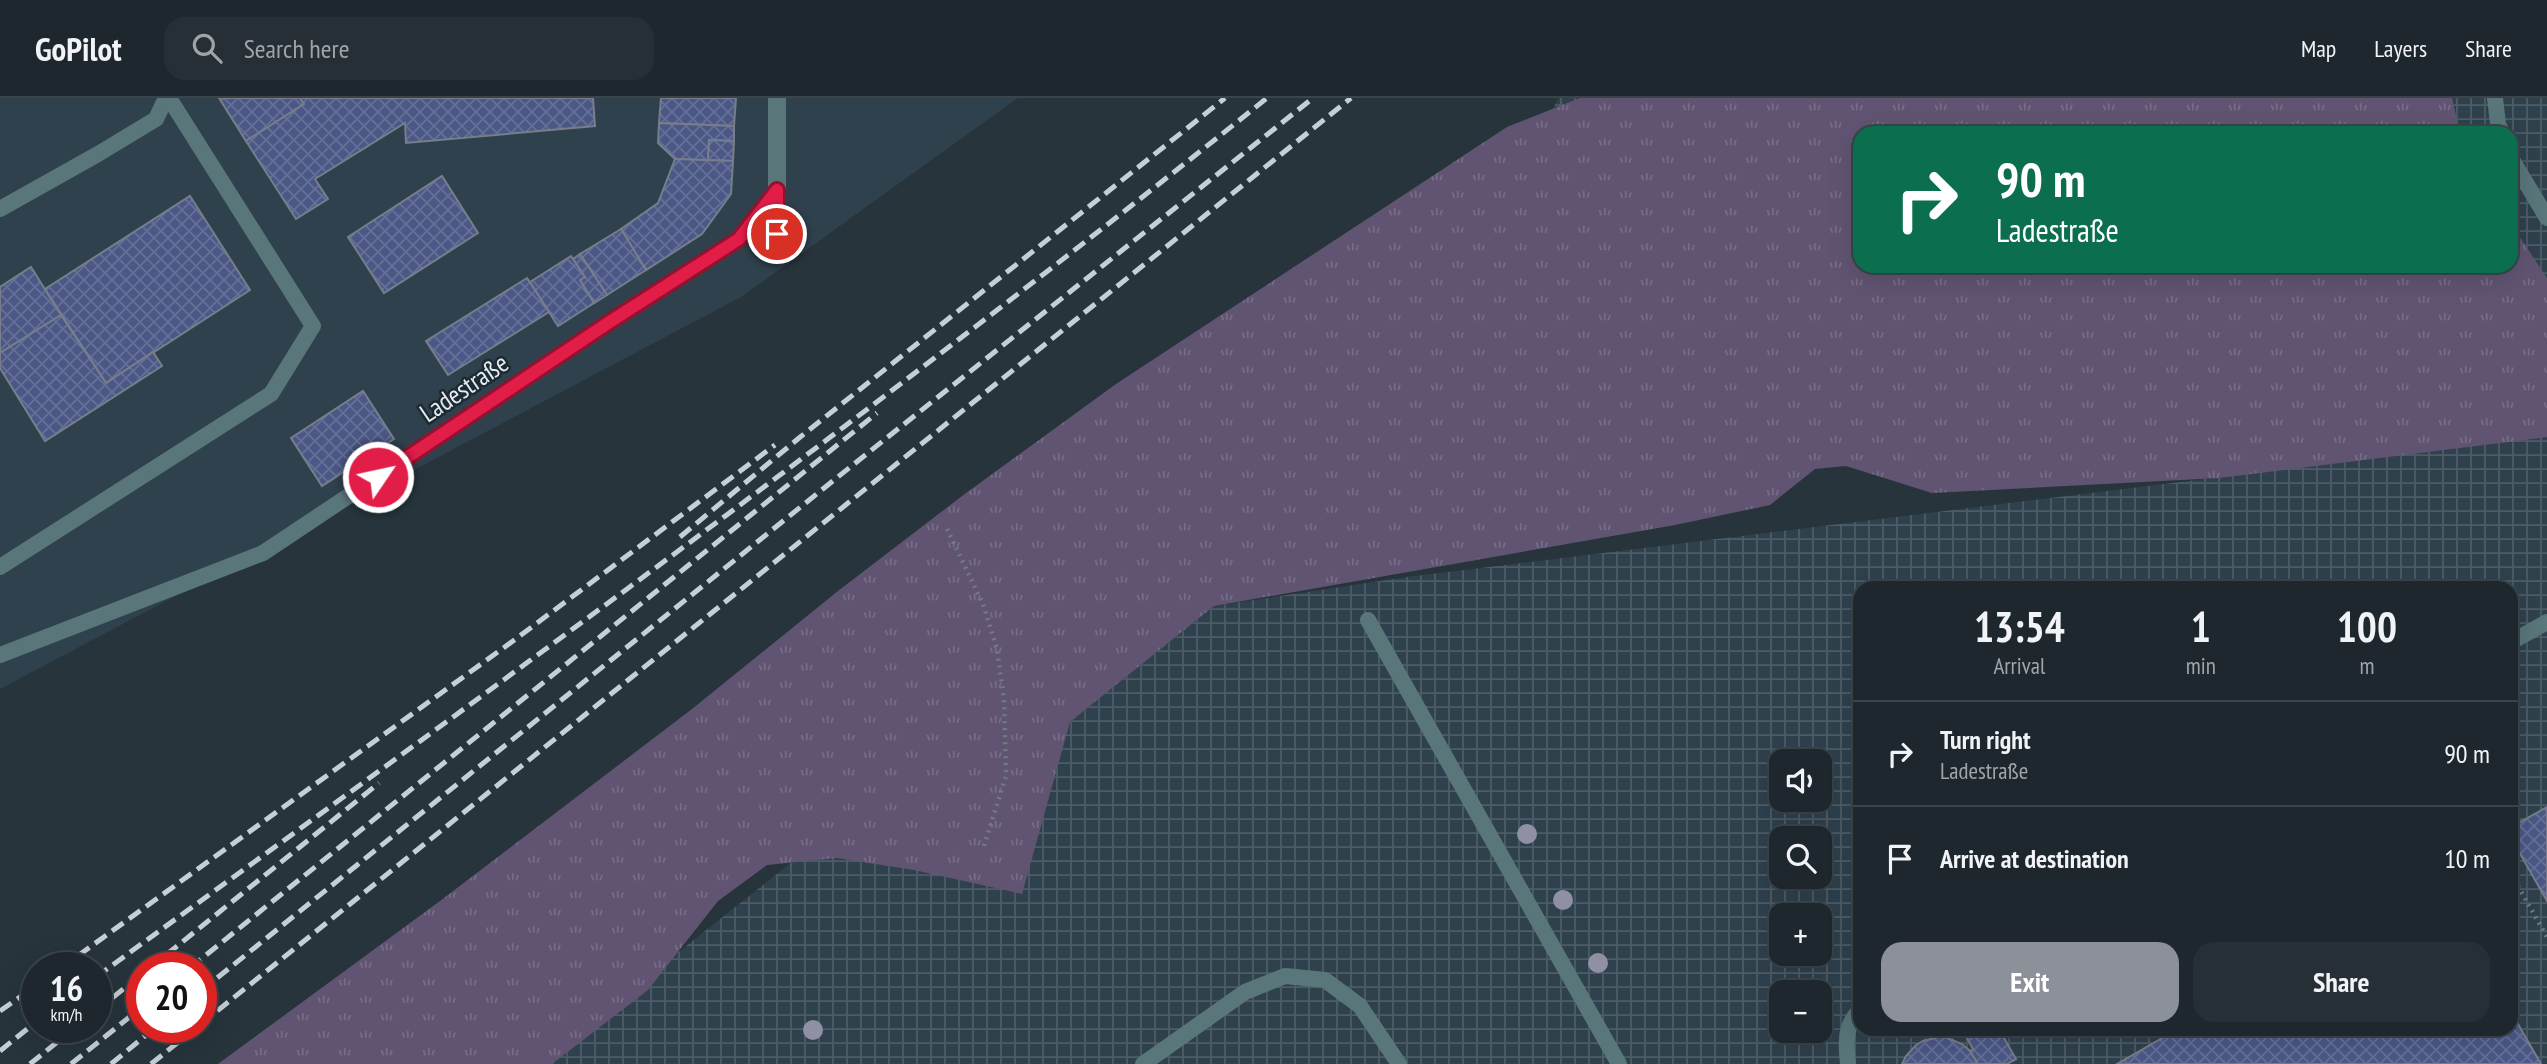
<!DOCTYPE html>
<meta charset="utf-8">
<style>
:root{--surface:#1d272d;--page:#252f35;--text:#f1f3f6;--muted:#a0a5aa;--line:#3b4449;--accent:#8c9099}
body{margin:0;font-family:"PT Sans Narrow",sans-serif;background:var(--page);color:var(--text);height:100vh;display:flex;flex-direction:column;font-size:26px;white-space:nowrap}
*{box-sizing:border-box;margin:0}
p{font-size:23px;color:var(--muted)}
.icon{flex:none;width:38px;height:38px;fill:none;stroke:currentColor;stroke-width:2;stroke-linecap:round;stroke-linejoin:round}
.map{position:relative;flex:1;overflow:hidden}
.sheet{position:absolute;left:1853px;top:483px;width:665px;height:455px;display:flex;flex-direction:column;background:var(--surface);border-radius:21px;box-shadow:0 7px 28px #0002,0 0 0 2px var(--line)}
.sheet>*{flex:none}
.banner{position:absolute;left:1853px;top:28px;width:665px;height:147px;border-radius:21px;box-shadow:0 7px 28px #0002,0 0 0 2px var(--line);background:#0b6e4f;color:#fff;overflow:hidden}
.tools{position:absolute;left:1769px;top:651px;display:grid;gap:14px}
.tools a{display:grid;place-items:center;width:63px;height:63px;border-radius:14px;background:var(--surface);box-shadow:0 7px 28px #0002,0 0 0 2px var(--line);font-size:35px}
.speed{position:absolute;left:21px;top:854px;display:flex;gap:14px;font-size:35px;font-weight:700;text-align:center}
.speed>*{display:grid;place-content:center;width:91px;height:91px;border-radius:50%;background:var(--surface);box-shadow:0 7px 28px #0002,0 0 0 2px var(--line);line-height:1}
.speed small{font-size:18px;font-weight:400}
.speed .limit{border:10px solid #d22;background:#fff;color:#111}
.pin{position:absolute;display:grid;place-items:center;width:60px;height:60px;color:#fff;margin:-30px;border:4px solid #fff;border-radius:50%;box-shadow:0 2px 7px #0007}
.me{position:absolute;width:77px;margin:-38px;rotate:56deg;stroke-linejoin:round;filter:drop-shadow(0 0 5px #0008)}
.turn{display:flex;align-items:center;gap:24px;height:147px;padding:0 28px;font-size:32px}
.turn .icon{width:91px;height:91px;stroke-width:2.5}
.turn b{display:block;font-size:49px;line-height:60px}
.eta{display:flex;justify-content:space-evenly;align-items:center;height:119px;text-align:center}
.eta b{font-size:42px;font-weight:700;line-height:49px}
.primary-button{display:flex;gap:14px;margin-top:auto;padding:14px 28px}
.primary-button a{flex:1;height:80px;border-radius:21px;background:var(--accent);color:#fff;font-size:28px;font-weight:700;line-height:80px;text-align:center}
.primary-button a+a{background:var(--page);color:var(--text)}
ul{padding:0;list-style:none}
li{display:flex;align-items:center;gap:21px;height:105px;padding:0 28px;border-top:2px solid var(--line)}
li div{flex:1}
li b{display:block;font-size:26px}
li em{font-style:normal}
header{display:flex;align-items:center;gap:42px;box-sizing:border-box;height:98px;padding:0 35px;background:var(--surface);border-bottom:2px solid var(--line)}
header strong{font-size:33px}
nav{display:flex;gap:38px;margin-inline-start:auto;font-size:24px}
.search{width:490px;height:63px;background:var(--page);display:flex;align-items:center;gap:18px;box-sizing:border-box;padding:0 24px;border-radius:21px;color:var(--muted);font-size:26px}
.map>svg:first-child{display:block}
</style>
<header>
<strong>GoPilot</strong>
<div class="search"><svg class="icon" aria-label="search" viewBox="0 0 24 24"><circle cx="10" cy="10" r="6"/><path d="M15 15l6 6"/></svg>Search here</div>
<nav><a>Map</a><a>Layers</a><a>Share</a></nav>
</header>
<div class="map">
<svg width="2547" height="966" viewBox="0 0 2547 966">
<defs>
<pattern id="industrial-grid" width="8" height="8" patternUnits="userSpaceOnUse" patternTransform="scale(1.75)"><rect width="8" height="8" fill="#2f414d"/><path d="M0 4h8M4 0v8" fill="none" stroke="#4d5d67"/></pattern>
<pattern id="grass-tufts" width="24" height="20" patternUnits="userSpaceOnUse" patternTransform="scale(1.75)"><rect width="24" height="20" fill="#605472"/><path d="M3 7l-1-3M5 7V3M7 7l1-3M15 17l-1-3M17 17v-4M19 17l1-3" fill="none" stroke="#776d87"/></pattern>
<pattern id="building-cross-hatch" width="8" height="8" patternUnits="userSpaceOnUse" patternTransform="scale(1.75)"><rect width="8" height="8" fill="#4b5886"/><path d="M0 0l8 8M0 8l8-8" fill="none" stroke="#657098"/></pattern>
</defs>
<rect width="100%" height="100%" fill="#27343c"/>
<path fill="#2f414d" d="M 0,0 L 1018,0 L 741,199 L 0,591 Z"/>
<path fill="url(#industrial-grid)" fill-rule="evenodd" d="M 1558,0 L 2547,0 L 2547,966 L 537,966 L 946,642 L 1070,624 L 1214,508 L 1407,479 L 2401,357 L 2511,168 L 2511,35 L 1860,35 L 1518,88 ZM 1860,490 L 2511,490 L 2511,931 L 1860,931 ZM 1782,663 L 1820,663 L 1820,702 L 1782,702 ZM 1782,740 L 1820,740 L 1820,779 L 1782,779 ZM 1782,817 L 1820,817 L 1820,856 L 1782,856 ZM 1782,894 L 1820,894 L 1820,933 L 1782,933 Z"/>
<path fill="url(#grass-tufts)" d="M 1580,0 L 2452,0 L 2460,35 L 1860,35 L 1860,168 L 2511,168 L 2511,126 L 2547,180 L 2547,339 L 2219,380 L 1932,395 L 1846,368 L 1815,371 L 1770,407 L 1675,427 L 1214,508 L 1070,624 L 1022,796 L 914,772 L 837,760 L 767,767 L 718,803 L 648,892 L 552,966 L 218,966 L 440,803 L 692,611 L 838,493 L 962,398 L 1116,286 L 1507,29 Z"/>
<g fill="url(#building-cross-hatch)" stroke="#787d8b" stroke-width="2">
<path d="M 219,0 L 300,0 L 304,6 L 246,43 Z"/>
<path d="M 300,0 L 593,0 L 595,28 L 406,45 L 405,25 L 315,81 L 328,101 L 296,121 L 246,43 L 304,6 Z"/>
<path d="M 661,0 L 736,0 L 734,28 L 659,25 Z"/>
<path d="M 659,25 L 734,28 L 734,43 L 709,42 L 708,62 L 675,61 L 658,45 Z"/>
<path d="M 709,42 L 734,43 L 733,63 L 708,62 Z"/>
<path d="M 675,61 L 733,63 L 731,96 L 702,136 L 646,172 L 621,131 L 658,105 Z"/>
<path d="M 442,78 L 478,135 L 384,195 L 348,139 Z"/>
<path d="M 190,98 L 250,192 L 106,285 L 45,191 Z"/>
<path d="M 621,131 L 646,172 L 607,197 L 580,156 Z"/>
<path d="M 580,156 L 607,197 L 594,205 L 580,182 L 585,179 L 573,161 Z"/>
<path d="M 571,158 L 585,179 L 580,182 L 594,205 L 558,228 L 530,184 Z"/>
<path d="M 31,169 L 61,217 L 0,255 L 0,189 Z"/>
<path d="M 527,180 L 549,214 L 448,277 L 426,243 Z"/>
<path d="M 61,217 L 106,285 L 153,254 L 162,268 L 45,343 L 0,270 L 0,255 Z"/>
<path d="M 363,293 L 394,341 L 322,388 L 291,340 Z"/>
<path d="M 2547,709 L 2547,803 L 2511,740 L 2511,729 Z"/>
<path d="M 2511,914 L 2541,966 L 2117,966 L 2178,931 L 2511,931 Z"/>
<path d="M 1962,931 L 1999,931 L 2016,961 L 2007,966 L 1978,966 L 1970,953 L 1973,951 Z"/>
<path d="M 1939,939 L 1945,939 L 1962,946 L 1969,952 L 1978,966 L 1902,966 L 1906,958 L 1916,947 L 1923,943 Z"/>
</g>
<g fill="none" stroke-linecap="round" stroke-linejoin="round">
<g stroke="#707b83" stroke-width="4.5" stroke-dasharray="2 5" stroke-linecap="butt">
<path d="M 947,431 L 983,506 L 997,551 L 1004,601 L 1006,678 L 984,748"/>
<path d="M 2511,776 L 2547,839"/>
</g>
<g stroke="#59767a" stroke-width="16">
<path d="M 2495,0 L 2498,26 L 2502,35"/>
<path d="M 2511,60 L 2547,120"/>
<path d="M 0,111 L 98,56 L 156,21 L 166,0"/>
<path d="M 0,469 L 271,296 L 313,228 L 169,0"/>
<path d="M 1368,522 L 1619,966"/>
<path d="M 2511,544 L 2547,524"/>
<path d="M 0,557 L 263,455 L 608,225 L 739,141 L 777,92"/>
<path d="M 1143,966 L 1245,894 L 1285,878 L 1325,882 L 1360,908 L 1399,966"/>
<path d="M 1848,966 C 1846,948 1844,926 1860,913"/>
</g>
<path stroke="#59767a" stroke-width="18" d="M 777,0 L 777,136"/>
<g stroke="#c6cfd5" stroke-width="5" stroke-dasharray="14 7" stroke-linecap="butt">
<path d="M 680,439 L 799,340 L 1225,0"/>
<path d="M 61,870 L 513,543 L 775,347"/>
<path d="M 150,870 L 379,685"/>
<path d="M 190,870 L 877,315"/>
<path d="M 96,879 C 491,592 886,306 1267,0"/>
<path d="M 201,893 L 834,382 L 1313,0"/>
<path d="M 0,913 L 37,887"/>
<path d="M 96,913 L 142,876"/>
<path d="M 201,926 L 1351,0"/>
<path d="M 0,953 L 37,923"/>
<path d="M 30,966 L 76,929"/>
<path d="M 71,966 L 142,909"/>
<path d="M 111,966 L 156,929"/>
<path d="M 151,966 L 197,929"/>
</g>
</g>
<g fill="#9090a4">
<circle cx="1527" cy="736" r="10"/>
<circle cx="1563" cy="802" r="10"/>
<circle cx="1598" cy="865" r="10"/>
<circle cx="813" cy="932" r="10"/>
</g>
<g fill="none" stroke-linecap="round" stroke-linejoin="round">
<g stroke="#92132f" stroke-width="18">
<path id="route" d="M 378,379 L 608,225 L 739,141 L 777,92 L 777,136"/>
</g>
<use href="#route" stroke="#e11d48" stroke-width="12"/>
</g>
<g text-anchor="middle" stroke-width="5" stroke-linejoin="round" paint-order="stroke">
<g font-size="26" fill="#e4ecf2" stroke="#1d2a32">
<text transform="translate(464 290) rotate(-34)" y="9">Ladestraße</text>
</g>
</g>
</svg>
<div class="tools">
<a><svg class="icon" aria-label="sound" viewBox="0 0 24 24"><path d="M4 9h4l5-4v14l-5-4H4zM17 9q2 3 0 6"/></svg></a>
<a><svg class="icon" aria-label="search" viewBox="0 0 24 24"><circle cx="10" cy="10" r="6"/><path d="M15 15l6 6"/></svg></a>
<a>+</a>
<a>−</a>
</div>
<div class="speed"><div>16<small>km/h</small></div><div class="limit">20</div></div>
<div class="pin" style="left:777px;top:136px;background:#d93025"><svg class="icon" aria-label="arrive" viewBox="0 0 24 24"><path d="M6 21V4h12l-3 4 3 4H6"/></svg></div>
<svg class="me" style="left:378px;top:379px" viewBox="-20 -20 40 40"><circle r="17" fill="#e11d48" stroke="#fff" stroke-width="3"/><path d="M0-11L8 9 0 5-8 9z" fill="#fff"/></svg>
<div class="banner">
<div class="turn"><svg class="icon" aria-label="right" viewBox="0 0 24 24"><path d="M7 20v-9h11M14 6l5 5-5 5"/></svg><div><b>90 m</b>Ladestraße</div></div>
</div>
<section class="sheet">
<div class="eta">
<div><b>13:54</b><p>Arrival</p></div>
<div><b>1</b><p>min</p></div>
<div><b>100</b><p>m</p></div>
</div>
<ul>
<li><svg class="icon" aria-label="right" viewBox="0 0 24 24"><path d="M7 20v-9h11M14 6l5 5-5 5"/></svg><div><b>Turn right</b><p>Ladestraße</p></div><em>90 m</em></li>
<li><svg class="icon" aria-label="arrive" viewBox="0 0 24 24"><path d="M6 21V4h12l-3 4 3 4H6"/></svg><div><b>Arrive at destination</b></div><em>10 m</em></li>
</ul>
<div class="primary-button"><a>Exit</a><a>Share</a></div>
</section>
</div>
